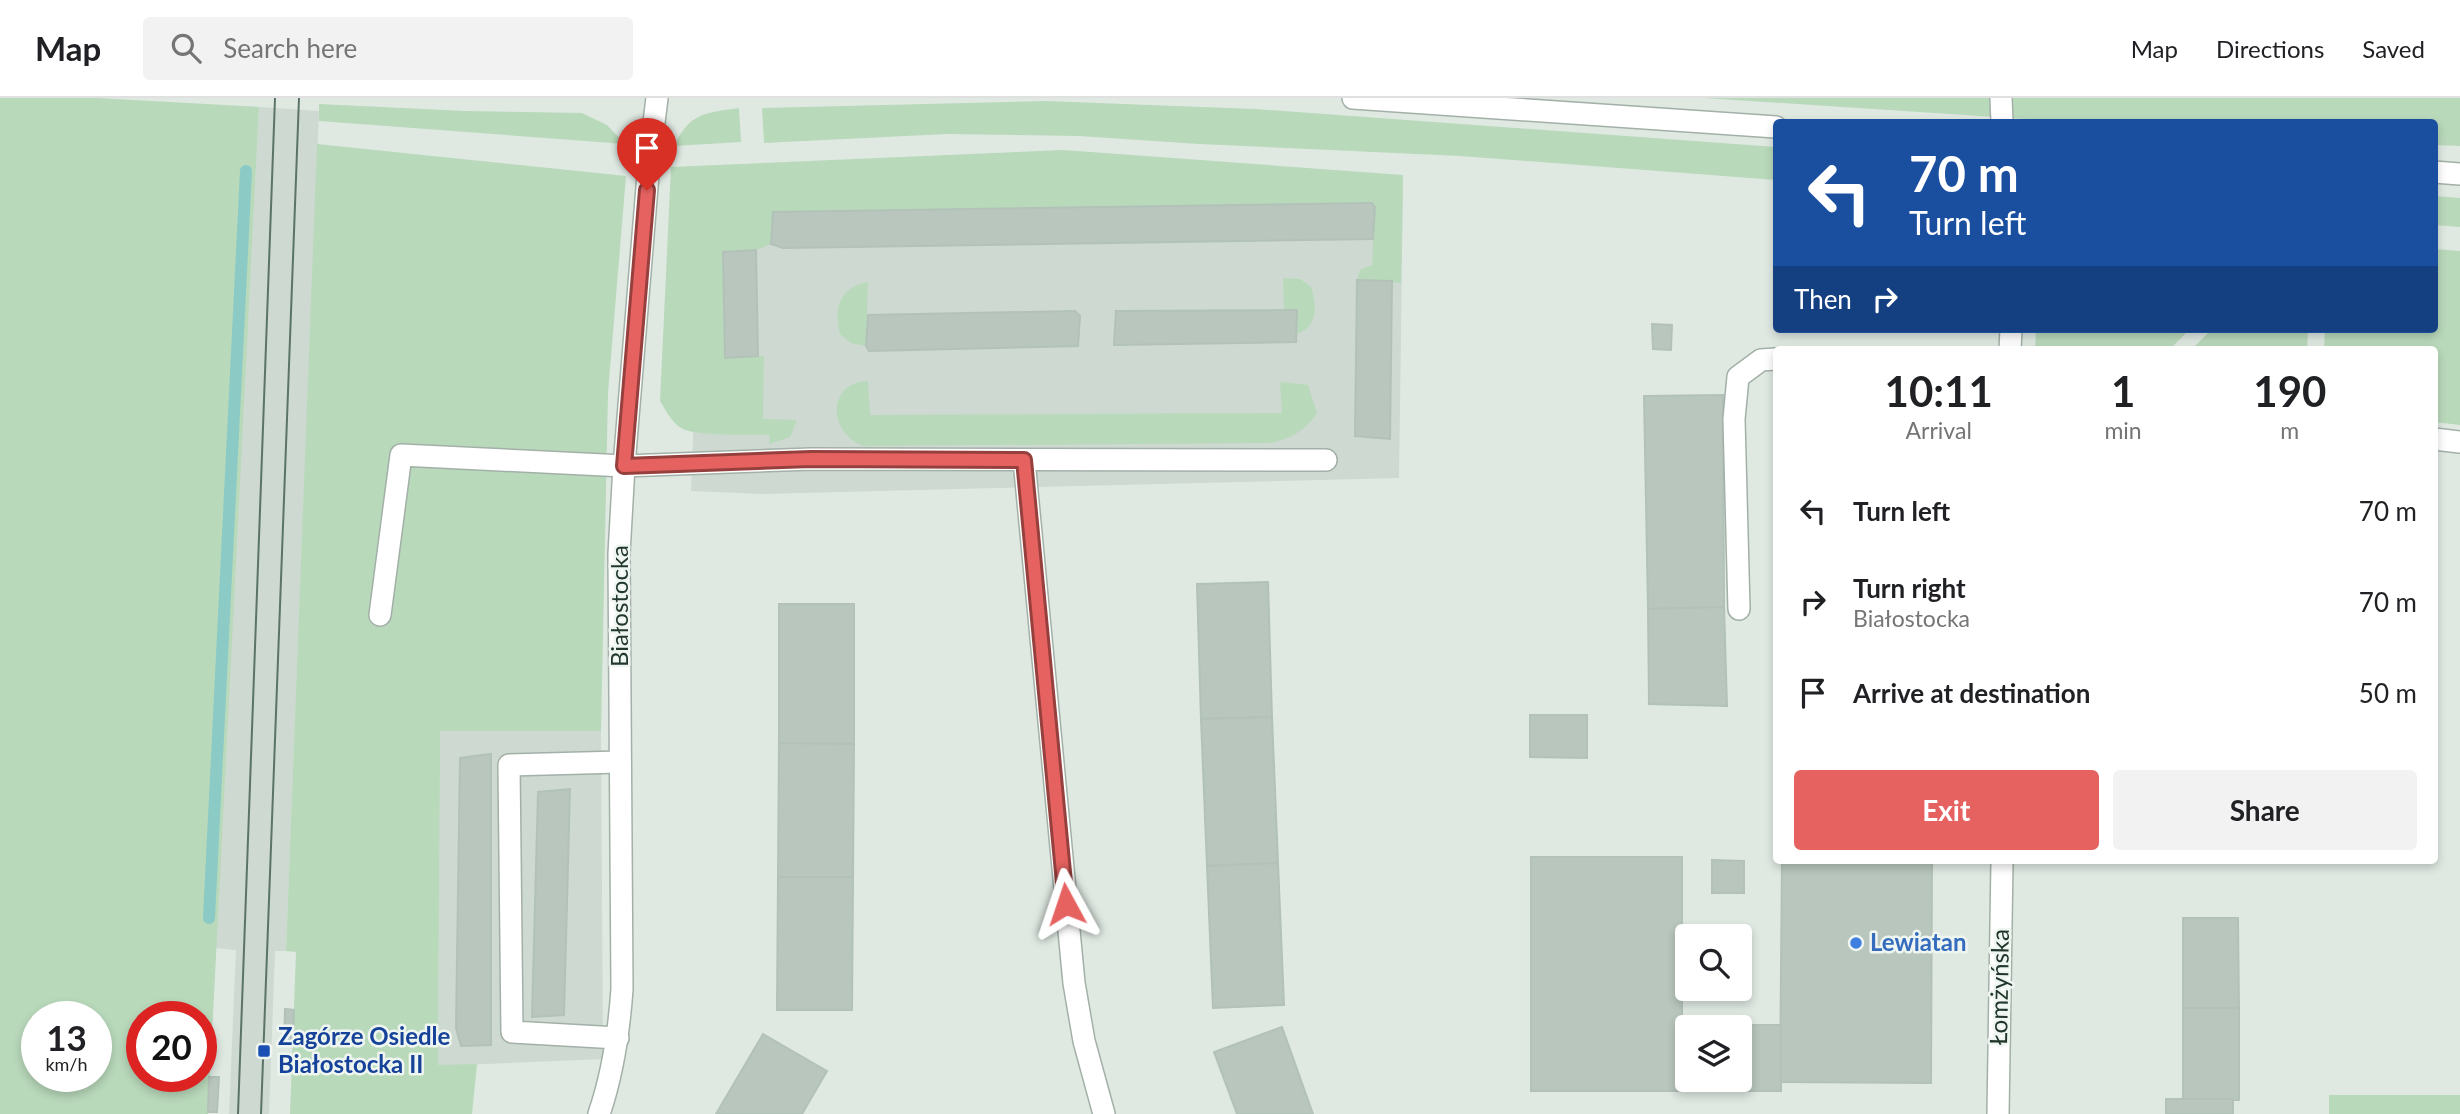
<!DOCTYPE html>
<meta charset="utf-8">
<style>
:root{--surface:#fff;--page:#f2f2f2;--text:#202124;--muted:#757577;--line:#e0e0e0;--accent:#e66260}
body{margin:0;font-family:Lato,sans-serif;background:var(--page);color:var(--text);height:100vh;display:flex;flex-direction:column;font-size:26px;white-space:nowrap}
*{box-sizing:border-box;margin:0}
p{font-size:23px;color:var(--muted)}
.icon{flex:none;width:38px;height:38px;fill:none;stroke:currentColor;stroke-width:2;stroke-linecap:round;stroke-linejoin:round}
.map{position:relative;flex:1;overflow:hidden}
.side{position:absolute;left:1773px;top:248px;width:665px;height:518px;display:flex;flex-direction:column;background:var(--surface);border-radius:7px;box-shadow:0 4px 10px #0003}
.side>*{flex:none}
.guide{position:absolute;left:1773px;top:21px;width:665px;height:214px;border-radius:7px;box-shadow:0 4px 10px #0003;background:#1a4fa0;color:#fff;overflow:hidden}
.buttons{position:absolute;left:1675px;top:826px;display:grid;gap:14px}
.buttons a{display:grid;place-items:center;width:77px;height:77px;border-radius:7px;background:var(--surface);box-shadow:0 4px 10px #0003;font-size:35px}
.speed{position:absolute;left:21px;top:903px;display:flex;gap:14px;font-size:35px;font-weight:700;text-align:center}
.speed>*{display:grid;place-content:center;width:91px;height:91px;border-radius:50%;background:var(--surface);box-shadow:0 4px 10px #0003;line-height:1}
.speed small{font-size:18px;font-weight:400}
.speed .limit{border:10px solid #d22;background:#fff;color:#111}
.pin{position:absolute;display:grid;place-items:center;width:60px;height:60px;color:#fff;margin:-72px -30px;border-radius:50% 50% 50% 0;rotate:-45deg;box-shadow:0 0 7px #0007}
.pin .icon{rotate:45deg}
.me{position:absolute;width:77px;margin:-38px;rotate:355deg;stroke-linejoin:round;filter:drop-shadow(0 0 5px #0008)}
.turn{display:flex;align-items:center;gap:24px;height:147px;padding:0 21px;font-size:32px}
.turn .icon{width:91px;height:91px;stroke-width:2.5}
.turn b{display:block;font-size:49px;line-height:60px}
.then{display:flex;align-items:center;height:66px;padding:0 21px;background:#0003;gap:14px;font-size:26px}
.eta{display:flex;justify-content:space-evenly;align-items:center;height:119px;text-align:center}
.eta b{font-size:42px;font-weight:700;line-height:49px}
.cta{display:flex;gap:14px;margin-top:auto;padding:14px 21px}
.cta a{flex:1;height:80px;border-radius:7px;background:var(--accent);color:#fff;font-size:28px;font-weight:700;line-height:80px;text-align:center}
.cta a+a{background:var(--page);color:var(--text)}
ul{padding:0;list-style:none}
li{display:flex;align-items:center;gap:21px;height:91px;padding:0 21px}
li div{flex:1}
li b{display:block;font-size:26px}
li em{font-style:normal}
header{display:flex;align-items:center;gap:42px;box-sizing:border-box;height:98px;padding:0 35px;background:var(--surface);border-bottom:2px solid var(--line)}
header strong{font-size:33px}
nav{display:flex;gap:38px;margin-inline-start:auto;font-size:24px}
.search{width:490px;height:63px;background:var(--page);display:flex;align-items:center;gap:18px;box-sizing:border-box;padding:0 24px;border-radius:7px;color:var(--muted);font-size:26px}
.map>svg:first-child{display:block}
</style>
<header>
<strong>Map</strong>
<div class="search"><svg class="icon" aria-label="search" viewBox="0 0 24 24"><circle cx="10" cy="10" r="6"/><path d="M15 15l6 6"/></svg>Search here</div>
<nav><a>Map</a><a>Directions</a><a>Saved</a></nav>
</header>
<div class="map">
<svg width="2460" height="1016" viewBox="0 0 2460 1016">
<rect width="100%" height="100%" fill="#dfe9e2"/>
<g fill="#cdd9d1">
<path d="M 259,9 L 319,13 L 286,853 L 275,853 L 269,1016 L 229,1016 L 236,852 L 215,850 Z"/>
<path d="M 703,85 L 1403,91 L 1399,380 L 762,396 L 691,393 Z"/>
<path d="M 439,632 L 601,633 L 603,961 L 438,968 Z"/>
</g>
<g fill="#b9d9bb" fill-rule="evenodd">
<path d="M 0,0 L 98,0 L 259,9 L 208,1016 L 0,1016 ZM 37,919 L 96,919 L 96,978 L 37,978 ZM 142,919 L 201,919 L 201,978 L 142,978 Z"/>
<path d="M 1704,0 L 2460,0 L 2460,48 L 2434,47 L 2434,24 L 2071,24 Z"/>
<path d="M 1045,3 L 1255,11 L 1776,49 L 1776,82 L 1460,58 L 1199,46 L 1079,38 L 946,36 L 764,45 L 762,10 Z"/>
<path d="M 319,6 L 465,13 L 582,15 L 607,27 L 625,46 L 319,23 Z"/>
<path d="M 739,10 L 741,44 L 674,48 C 690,15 704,15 739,10 Z"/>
<path d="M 317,46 L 626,78 L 608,295 L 601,633 L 440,633 L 438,967 L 477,966 L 472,1016 L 290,1016 L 296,854 L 286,853 Z"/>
<path d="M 1064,52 L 1403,77 L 1401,185 L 1357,182 L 1360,172 L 1372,167 L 1375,109 L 1371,105 L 773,114 L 771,146 L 756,152 L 723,155 L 725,260 L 764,258 L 763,321 L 797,322 L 790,339 L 769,346 L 770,337 C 749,336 697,339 681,330 C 671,324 666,312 660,303 L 671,69 Z"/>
<path d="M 2434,98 L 2460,100 L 2460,129 L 2434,127 Z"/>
<path d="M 2434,151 L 2460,153 L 2460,327 L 2434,324 L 2434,252 L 2324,252 L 2325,231 L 2434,231 Z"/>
<path d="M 1283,180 L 1300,181 L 1311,189 C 1317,208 1319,229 1296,236 L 1297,213 L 1284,212 Z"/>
<path d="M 868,184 L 866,248 L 851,245 L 840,236 C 833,209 840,190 868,184 Z"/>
<path d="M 2036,231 L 2190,231 L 2169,252 L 2035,252 Z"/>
<path d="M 2212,231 L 2308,231 L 2307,252 L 2191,252 Z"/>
<path d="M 868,283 L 870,317 L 1282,315 L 1280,284 L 1308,287 L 1317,315 C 1306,332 1290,341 1270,345 L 864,348 C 828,337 826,284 868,283 Z"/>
<rect x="2329" y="997" width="131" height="19"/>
</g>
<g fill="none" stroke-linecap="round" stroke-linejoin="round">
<path stroke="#8bcac5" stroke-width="12" d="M 209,820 L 246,73"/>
</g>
<g fill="#b8c6be" stroke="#b2c2b8" stroke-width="2">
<path d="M 1372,105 L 1375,109 L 1373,141 L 783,150 L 771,146 L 773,114 Z"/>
<path d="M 756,152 L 758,258 L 725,260 L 723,154 Z"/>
<path d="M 1357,182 L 1392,183 L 1390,341 L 1355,338 Z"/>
<path d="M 1297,212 L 1296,244 L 1114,247 L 1116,213 Z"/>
<path d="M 1075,213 L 1080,218 L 1078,248 L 869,253 L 866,248 L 868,217 Z"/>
<path d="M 1652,226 L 1672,227 L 1671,252 L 1653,251 Z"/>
<path d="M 1723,297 L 1724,509 L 1648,511 L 1644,298 Z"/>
<path d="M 1268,484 L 1272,619 L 1201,621 L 1197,486 Z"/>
<path d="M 779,506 L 854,506 L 854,646 L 779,645 Z"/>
<path d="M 1724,509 L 1727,608 L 1649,606 L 1648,511 Z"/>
<path d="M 1530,617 L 1587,617 L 1587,660 L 1530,659 Z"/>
<path d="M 1272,619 L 1278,765 L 1207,768 L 1201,621 Z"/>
<path d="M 779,645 L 854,646 L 853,779 L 778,779 Z"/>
<path d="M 491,656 L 491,947 L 461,948 L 456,930 L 460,660 Z"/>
<path d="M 570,691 L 564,917 L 532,919 L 538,694 Z"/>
<rect x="1531" y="759" width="151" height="234"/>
<path d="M 1712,762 L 1744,763 L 1744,795 L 1712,795 Z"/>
<path d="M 1782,763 L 1932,763 L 1931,985 L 1780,984 Z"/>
<path d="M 1278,765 L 1284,907 L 1213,910 L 1207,768 Z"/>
<path d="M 778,779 L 853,779 L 852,912 L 777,912 Z"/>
<path d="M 2183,820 L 2238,820 L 2239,910 L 2183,910 Z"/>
<path d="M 2183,910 L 2239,910 L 2239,1002 L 2183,1001 Z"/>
<path d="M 285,911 L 294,912 L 293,944 L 284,944 Z"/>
<path d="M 1713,927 L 1781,927 L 1781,993 L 1713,993 L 1713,982 L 1740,982 L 1740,929 L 1713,929 Z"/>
<path d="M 1282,929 L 1313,1016 L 1237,1016 L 1214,954 Z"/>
<path d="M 763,936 L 827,973 L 802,1016 L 716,1016 Z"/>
<path d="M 209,979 L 219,979 L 217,1014 L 208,1014 Z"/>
<rect x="2166" y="1001" width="67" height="15"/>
</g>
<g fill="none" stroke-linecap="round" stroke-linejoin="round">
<g stroke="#a3b0a8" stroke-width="24">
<g id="minor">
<path d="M 1353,0 L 1776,29"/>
<path d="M 2001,0 L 2002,24"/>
<path d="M 2434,74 L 2460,76"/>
<path d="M 2010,252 L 2011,231"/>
<path d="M 2434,341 L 2460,344"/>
<path d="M 1024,362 L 1074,885 L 1084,943 L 1104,1016"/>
<path d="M 1739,511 L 1734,321 L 1738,279 L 1761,262 L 1776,261"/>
<path d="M 380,517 L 401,357 L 624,368 L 811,361 L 1326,362"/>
<path d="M 618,940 L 512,934 L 509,667 L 620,664"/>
<path d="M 599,1016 C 613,975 619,934 622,891 L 619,456 L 624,368 L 649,65 L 657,0"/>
<path d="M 1998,1016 L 2002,763"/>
</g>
</g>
<use href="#minor" stroke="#fff" stroke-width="21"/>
<g stroke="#5c7368" stroke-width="2">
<path d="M 238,1016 L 275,0"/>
<path d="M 261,1016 L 299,0"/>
</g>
</g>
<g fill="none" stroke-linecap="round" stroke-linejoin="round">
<g stroke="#96403e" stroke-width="18">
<path id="route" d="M 647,92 L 624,368 L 811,361 L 1024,362 L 1066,806"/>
</g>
<use href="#route" stroke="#e66260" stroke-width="12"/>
</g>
<circle fill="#3f7fe0" stroke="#eff6f1" stroke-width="2.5" cx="1856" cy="845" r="7"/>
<rect fill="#1a4fb4" stroke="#eff6f1" stroke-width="2.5" x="257" y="946" width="14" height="14" rx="3.5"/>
<g text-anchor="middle" stroke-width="5" stroke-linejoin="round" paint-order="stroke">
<g font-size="24" fill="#22372c" stroke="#eff6f1">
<text transform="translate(620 508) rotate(-90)" y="8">Białostocka</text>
<text transform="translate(2000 889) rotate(-89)" y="8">Łomżyńska</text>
</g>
<g font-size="24" font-weight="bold" fill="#366cbe" stroke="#eff6f1" text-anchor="start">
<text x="1870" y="853">Lewiatan</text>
</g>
<g font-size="24" font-weight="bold" fill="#164399" stroke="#eff6f1" text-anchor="start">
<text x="278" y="947">Zagórze Osiedle<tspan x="278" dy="28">Białostocka II</tspan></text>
</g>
</g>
</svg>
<div class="buttons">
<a><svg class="icon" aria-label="search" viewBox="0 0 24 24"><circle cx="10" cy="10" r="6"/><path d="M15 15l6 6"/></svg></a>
<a><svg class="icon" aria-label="layers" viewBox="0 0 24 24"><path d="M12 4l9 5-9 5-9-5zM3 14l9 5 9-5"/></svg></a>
</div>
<div class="speed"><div>13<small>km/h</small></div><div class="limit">20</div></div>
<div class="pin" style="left:647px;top:92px;background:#d93025"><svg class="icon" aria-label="arrive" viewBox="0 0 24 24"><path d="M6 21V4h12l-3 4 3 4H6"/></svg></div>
<svg class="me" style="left:1066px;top:806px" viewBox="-20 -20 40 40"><path d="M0-17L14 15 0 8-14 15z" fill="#e66260" stroke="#fff" stroke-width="4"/></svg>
<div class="guide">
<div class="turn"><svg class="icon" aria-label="left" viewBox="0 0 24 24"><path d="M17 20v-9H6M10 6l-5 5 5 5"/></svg><div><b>70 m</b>Turn left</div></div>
<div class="then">Then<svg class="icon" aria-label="right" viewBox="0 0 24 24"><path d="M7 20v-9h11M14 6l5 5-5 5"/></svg></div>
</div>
<section class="side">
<div class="eta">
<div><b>10:11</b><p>Arrival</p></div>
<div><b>1</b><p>min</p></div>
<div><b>190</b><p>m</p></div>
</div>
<ul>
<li><svg class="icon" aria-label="left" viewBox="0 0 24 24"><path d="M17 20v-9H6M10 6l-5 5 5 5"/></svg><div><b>Turn left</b></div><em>70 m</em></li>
<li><svg class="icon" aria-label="right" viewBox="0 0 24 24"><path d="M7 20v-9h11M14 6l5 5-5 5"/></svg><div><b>Turn right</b><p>Białostocka</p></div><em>70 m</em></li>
<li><svg class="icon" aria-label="arrive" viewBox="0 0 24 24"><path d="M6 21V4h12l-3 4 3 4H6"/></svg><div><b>Arrive at destination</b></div><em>50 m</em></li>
</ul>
<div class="cta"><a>Exit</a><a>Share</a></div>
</section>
</div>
